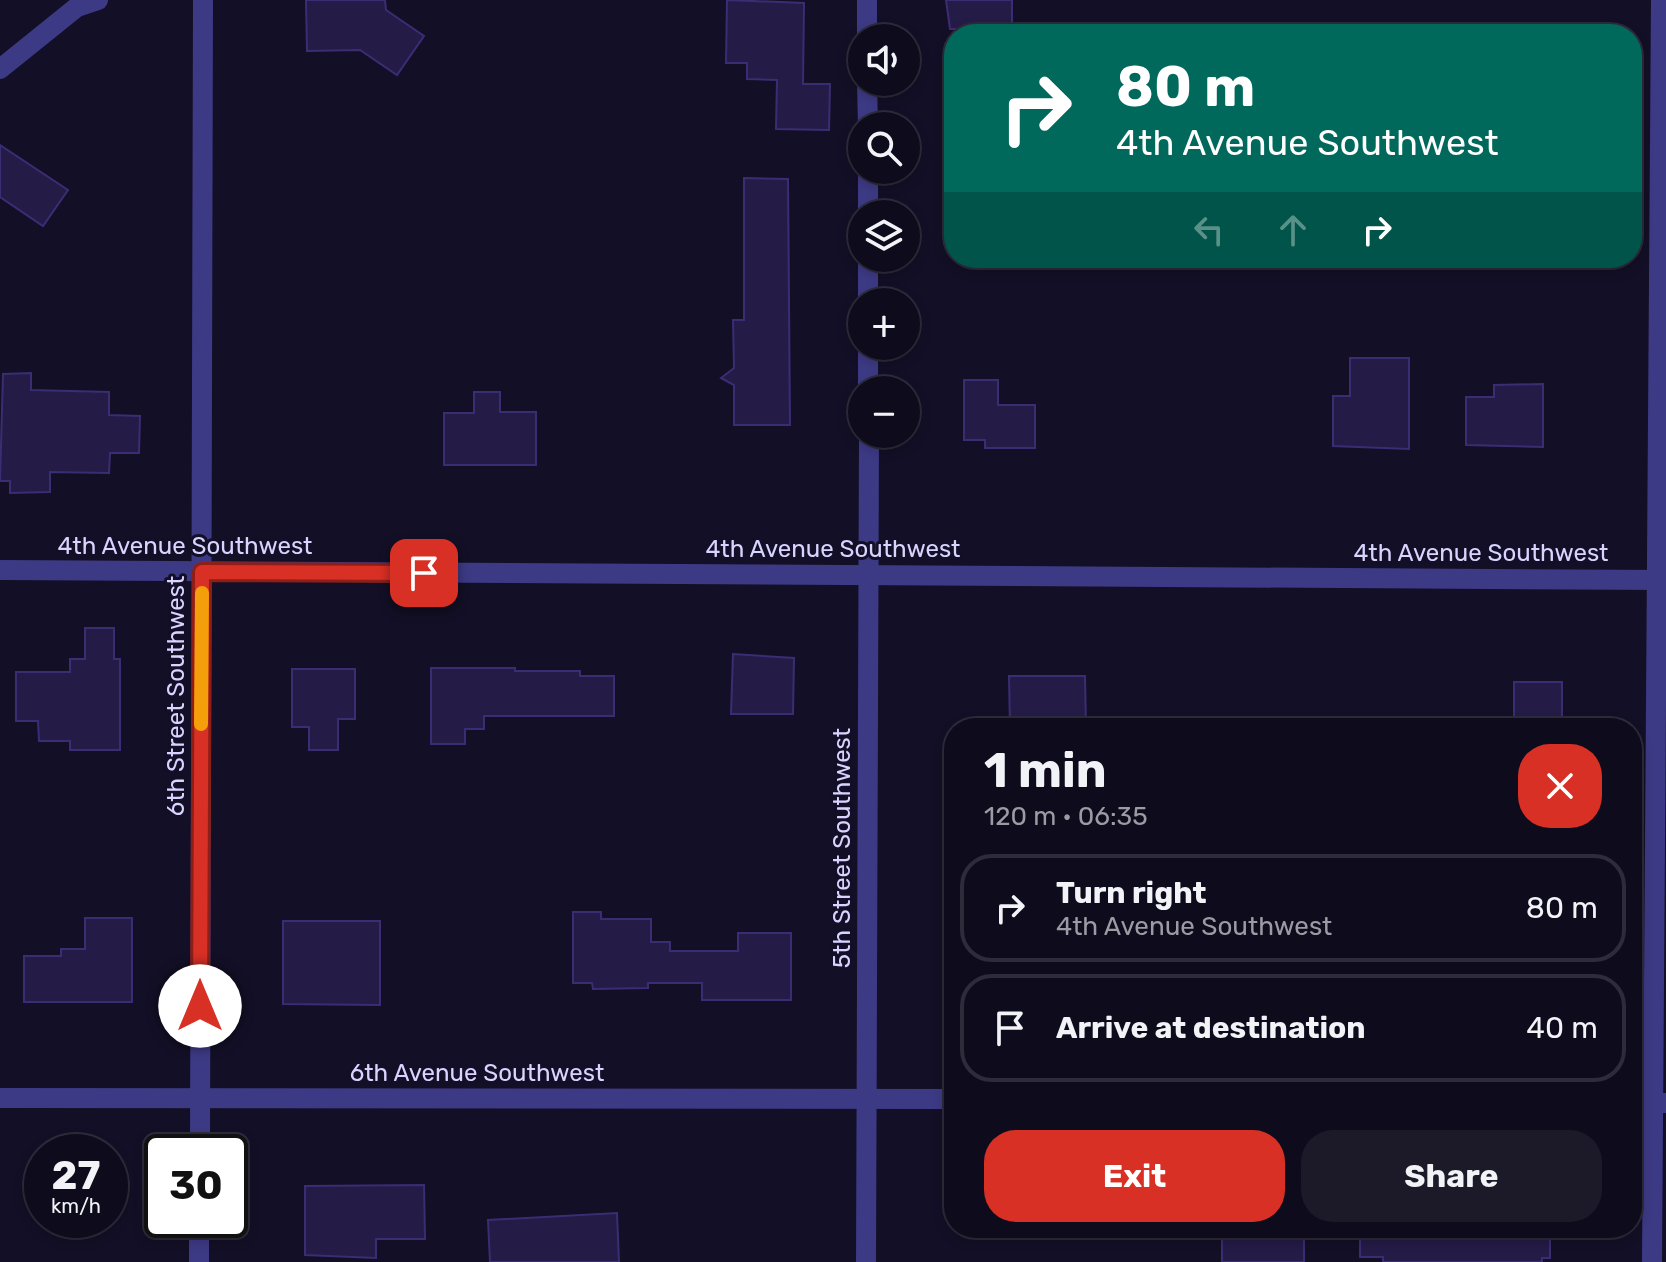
<!DOCTYPE html>
<meta charset="utf-8">
<style>
:root{--surface:#0e0b1c;--page:#1c1929;--text:#f1f3f6;--muted:#9b9ba3;--line:#2e2b3b;--accent:#d93025}
body{margin:0;font-family:Rubik,sans-serif;background:var(--page);color:var(--text);height:100vh;display:flex;flex-direction:column;font-size:30px;white-space:nowrap}
*{box-sizing:border-box;margin:0}
p{font-size:26px;color:var(--muted)}
.icon{flex:none;width:44px;height:44px;fill:none;stroke:currentColor;stroke-width:2;stroke-linecap:round;stroke-linejoin:round}
.map{position:relative;flex:1;overflow:hidden}
.drawer{position:absolute;left:944px;top:718px;width:698px;height:520px;display:flex;flex-direction:column;background:var(--surface);border-radius:32px;box-shadow:0 4px 12px #0003,0 0 0 2px var(--line)}
.drawer>*{flex:none}
.hud{position:absolute;left:944px;top:24px;width:698px;height:244px;border-radius:32px;box-shadow:0 4px 12px #0003,0 0 0 2px var(--line);background:#00695c;color:#fff;overflow:hidden}
.fabs{position:absolute;left:848px;top:24px;display:grid;gap:16px}
.fabs a{display:grid;place-items:center;width:72px;height:72px;border-radius:50%;background:var(--surface);box-shadow:0 4px 12px #0003,0 0 0 2px var(--line);font-size:40px}
.speed{position:absolute;left:24px;top:1134px;display:flex;gap:16px;font-size:40px;font-weight:700;text-align:center}
.speed>*{display:grid;place-content:center;width:104px;height:104px;border-radius:50%;background:var(--surface);box-shadow:0 4px 12px #0003,0 0 0 2px var(--line);line-height:1}
.speed small{font-size:20px;font-weight:400}
.speed .limit{border:4px solid #111;border-radius:12px;background:#fff;color:#111}
.pin{position:absolute;display:grid;place-items:center;width:68px;height:68px;color:#fff;margin:-34px;border-radius:16px;box-shadow:0 4px 12px #0006}
.me{position:absolute;width:88px;margin:-44px;rotate:0deg;stroke-linejoin:round;filter:drop-shadow(0 0 6px #0008)}
.turn{display:flex;align-items:center;gap:28px;height:168px;padding:0 40px;font-size:36px}
.turn .icon{width:104px;height:104px;stroke-width:2.5}
.turn b{display:block;font-size:56px;line-height:68px}
.lanes{display:flex;align-items:center;height:76px;padding:0 40px;background:#0003;justify-content:center;gap:40px;direction:ltr}
.lanes .off{opacity:.35}
.round{display:grid;place-items:center;flex:none;width:84px;height:84px;border-radius:32px;background:var(--page)}
.head{display:flex;align-items:center;justify-content:space-between;height:136px;padding:0 40px}
h1{font-size:48px;font-weight:700;line-height:60px}
.cta{display:flex;gap:16px;margin-top:auto;padding:16px 40px}
.cta a{flex:1;height:92px;border-radius:32px;background:var(--accent);color:#fff;font-size:32px;font-weight:700;line-height:92px;text-align:center}
.cta a+a{background:var(--page);color:var(--text)}
ul{padding:0;list-style:none}
li{display:flex;align-items:center;gap:24px;height:108px;margin:0 16px 12px;padding:0 24px;border:4px solid var(--line);border-radius:32px}
li div{flex:1}
li b{display:block;font-size:30px}
li em{font-style:normal}
.map>svg:first-child{display:block}
</style>
<div class="map">
<svg width="1666" height="1262" viewBox="0 0 1666 1262">
<rect width="100%" height="100%" fill="#130f26"/>
<g fill="#241b47" stroke="#3b2d73" stroke-width="2">
<path d="M 306,0 L 385,0 L 386,10 L 424,36 L 397,75 L 360,50 L 307,51 Z"/>
<path d="M 727,0 L 804,3 L 803,84 L 830,84 L 829,130 L 776,129 L 777,80 L 747,79 L 747,63 L 726,63 Z"/>
<path d="M 946,0 L 1012,0 L 1012,29 L 950,29 Z"/>
<path d="M 0,145 L 68,190 L 43,226 L 0,197 Z"/>
<path d="M 744,178 L 788,179 L 790,425 L 734,425 L 734,385 L 721,378 L 734,368 L 733,320 L 744,320 Z"/>
<path d="M 1350,358 L 1409,358 L 1409,449 L 1333,446 L 1333,396 L 1350,396 Z"/>
<path d="M 31,373 L 31,390 L 109,392 L 109,415 L 140,416 L 139,453 L 110,453 L 109,473 L 50,472 L 50,492 L 10,493 L 10,481 L 0,481 L 3,374 Z"/>
<path d="M 964,380 L 998,380 L 998,405 L 1035,405 L 1035,448 L 985,448 L 985,440 L 964,440 Z"/>
<path d="M 1543,384 L 1543,447 L 1466,445 L 1466,397 L 1494,397 L 1494,385 Z"/>
<path d="M 474,392 L 500,392 L 500,412 L 536,412 L 536,465 L 444,465 L 444,413 L 474,413 Z"/>
<path d="M 85,628 L 114,628 L 114,659 L 120,659 L 120,750 L 70,750 L 70,741 L 39,741 L 38,721 L 16,721 L 16,672 L 70,672 L 70,659 L 85,659 Z"/>
<path d="M 733,654 L 794,658 L 793,714 L 731,714 Z"/>
<path d="M 431,668 L 515,668 L 515,671 L 580,671 L 580,676 L 614,676 L 614,716 L 484,716 L 484,729 L 465,729 L 465,744 L 431,744 Z"/>
<path d="M 292,669 L 355,669 L 355,719 L 338,719 L 338,750 L 309,750 L 309,727 L 292,727 Z"/>
<path d="M 1009,676 L 1085,676 L 1086,728 L 1010,728 Z"/>
<rect x="1514" y="682" width="48" height="46"/>
<path d="M 573,912 L 601,912 L 601,919 L 651,919 L 651,942 L 670,942 L 670,951 L 738,951 L 738,933 L 791,933 L 791,1000 L 702,1000 L 702,983 L 648,983 L 648,988 L 593,989 L 592,983 L 573,983 Z"/>
<path d="M 85,918 L 132,918 L 132,1002 L 24,1002 L 24,956 L 61,956 L 61,949 L 85,949 Z"/>
<path d="M 283,921 L 380,921 L 380,1005 L 283,1004 Z"/>
<path d="M 424,1185 L 425,1239 L 376,1239 L 376,1258 L 305,1255 L 305,1186 Z"/>
<path d="M 617,1213 L 619,1262 L 490,1262 L 488,1220 Z"/>
<path d="M 1222,1228 L 1304,1229 L 1304,1262 L 1222,1262 Z"/>
<path d="M 1360,1228 L 1428,1228 L 1428,1235 L 1499,1235 L 1499,1228 L 1550,1228 L 1550,1258 L 1542,1258 L 1542,1262 L 1383,1262 L 1383,1257 L 1360,1257 Z"/>
</g>
<g fill="none" stroke-linecap="round" stroke-linejoin="round">
<path stroke="#3d3a85" stroke-width="20" d="M 0,69 L 77,7 L 98,0"/>
<g stroke="#3d3a85" stroke-width="20">
<path d="M 867,0 L 867,38"/>
<path d="M 867,82 L 868,126"/>
<path d="M 868,170 L 868,214"/>
<path d="M 868,258 L 868,302"/>
<path d="M 868,346 L 868,390"/>
<path d="M 0,570 L 1666,580"/>
<path d="M 0,1098 L 954,1099"/>
<path d="M 1632,1103 L 1666,1103"/>
<path d="M 200,1152 L 203,0"/>
<path d="M 199,1262 L 199,1220"/>
<path d="M 866,1262 L 869,434"/>
<path d="M 1652,1262 L 1661,0"/>
</g>
</g>
<g fill="none" stroke-linecap="round" stroke-linejoin="round">
<g stroke="#8d1f18" stroke-width="20">
<path id="route" d="M 200,1006 L 202,572 L 424,573"/>
</g>
<use href="#route" stroke="#d93025" stroke-width="14"/>
<path stroke="#f59e0b" stroke-width="14" d="M 201,724 L 202,593"/>
</g>
<g text-anchor="middle" stroke-width="6" stroke-linejoin="round" paint-order="stroke">
<g font-size="24" fill="#d9d4ff" stroke="#130f26">
<text x="185" y="554">4th Avenue Southwest</text>
<text x="833" y="557">4th Avenue Southwest</text>
<text x="1481" y="561">4th Avenue Southwest</text>
<text transform="translate(176 696) rotate(-90)" y="8">6th Street Southwest</text>
<text transform="translate(842 848) rotate(-90)" y="8">5th Street Southwest</text>
<text x="477" y="1081">6th Avenue Southwest</text>
</g>
</g>
</svg>
<div class="fabs">
<a><svg class="icon" aria-label="sound" viewBox="0 0 24 24"><path d="M4 9h4l5-4v14l-5-4H4zM17 9q2 3 0 6"/></svg></a>
<a><svg class="icon" aria-label="search" viewBox="0 0 24 24"><circle cx="10" cy="10" r="6"/><path d="M15 15l6 6"/></svg></a>
<a><svg class="icon" aria-label="layers" viewBox="0 0 24 24"><path d="M12 4l9 5-9 5-9-5zM3 14l9 5 9-5"/></svg></a>
<a>+</a>
<a>−</a>
</div>
<div class="speed"><div>27<small>km/h</small></div><div class="limit">30</div></div>
<div class="pin" style="left:424px;top:573px;background:#d93025"><svg class="icon" aria-label="arrive" viewBox="0 0 24 24"><path d="M6 21V4h12l-3 4 3 4H6"/></svg></div>
<svg class="me" style="left:200px;top:1006px" viewBox="-20 -20 40 40"><circle r="19" fill="#fff"/><path d="M0-13L10 11 0 6-10 11z" fill="#d93025"/></svg>
<div class="hud">
<div class="turn"><svg class="icon" aria-label="right" viewBox="0 0 24 24"><path d="M7 20v-9h11M14 6l5 5-5 5"/></svg><div><b>80 m</b>4th Avenue Southwest</div></div>
<div class="lanes"><svg class="icon off" aria-label="left" viewBox="0 0 24 24"><path d="M17 20v-9H6M10 6l-5 5 5 5"/></svg><svg class="icon off" aria-label="ahead" viewBox="0 0 24 24"><path d="M12 20V5M6 11l6-6 6 6"/></svg><svg class="icon" aria-label="right" viewBox="0 0 24 24"><path d="M7 20v-9h11M14 6l5 5-5 5"/></svg></div>
</div>
<section class="drawer">
<div class="head"><div><h1>1 min</h1><p>120 m · 06:35</p></div><a class="round" style="background:#d93025;color:#fff"><svg class="icon" aria-label="close" viewBox="0 0 24 24"><path d="M6 6l12 12M18 6L6 18"/></svg></a></div>
<ul>
<li><svg class="icon" aria-label="right" viewBox="0 0 24 24"><path d="M7 20v-9h11M14 6l5 5-5 5"/></svg><div><b>Turn right</b><p>4th Avenue Southwest</p></div><em>80 m</em></li>
<li><svg class="icon" aria-label="arrive" viewBox="0 0 24 24"><path d="M6 21V4h12l-3 4 3 4H6"/></svg><div><b>Arrive at destination</b></div><em>40 m</em></li>
</ul>
<div class="cta"><a>Exit</a><a>Share</a></div>
</section>
</div>
